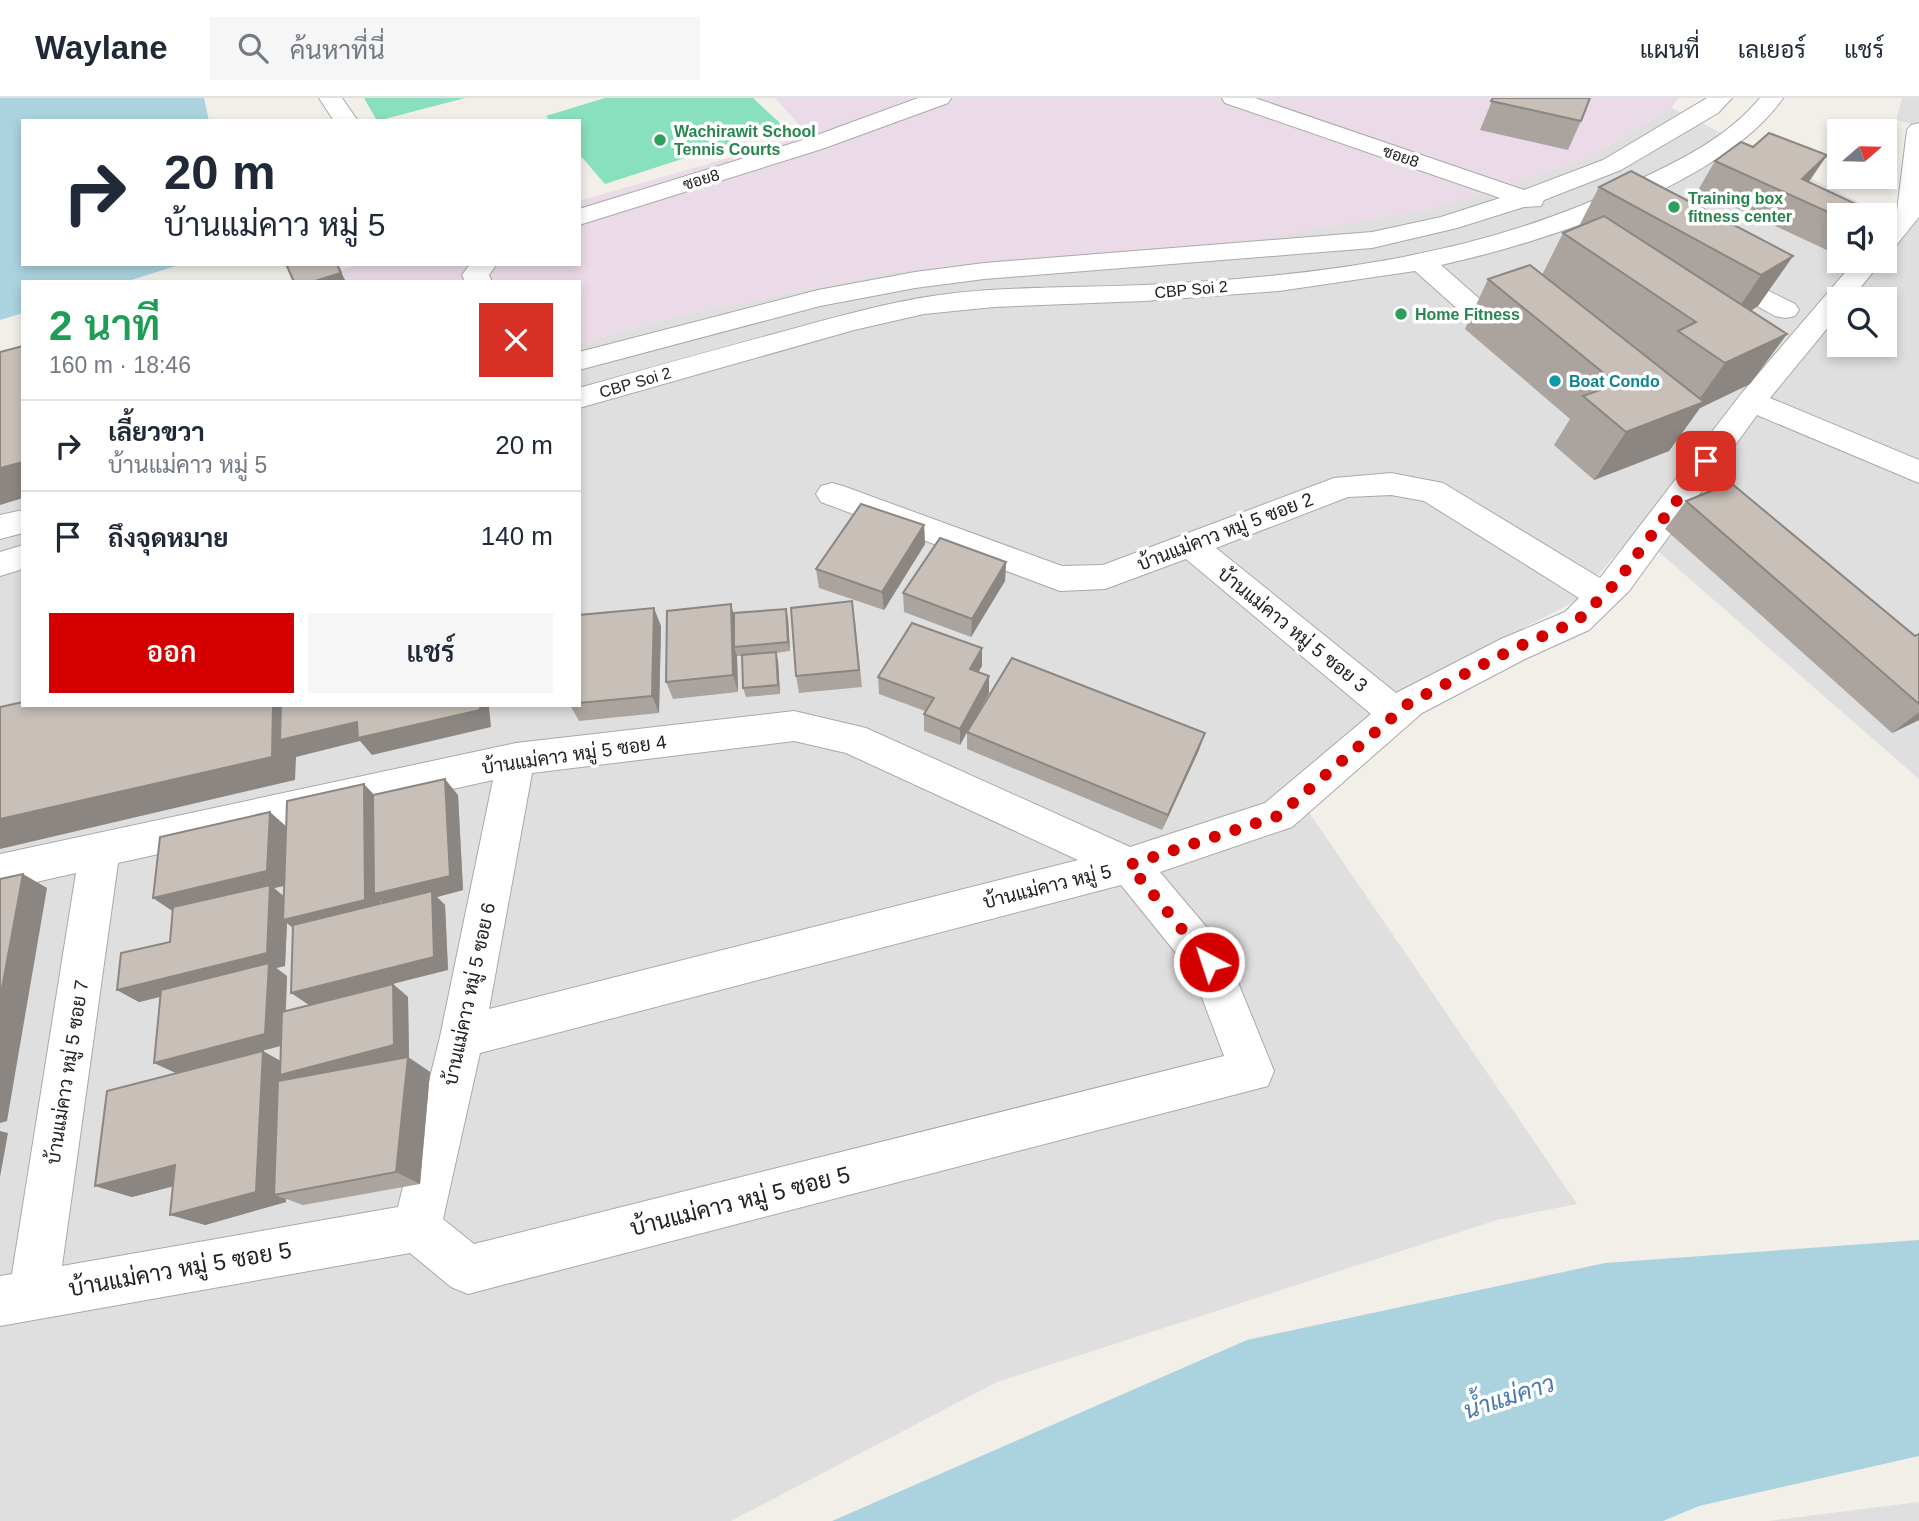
<!DOCTYPE html>
<html lang="th">
<meta charset="utf-8">
<style>
:root{--surface:#fff;--page:#f6f6f7;--text:#1f2937;--muted:#747a83;--line:#e0e1e3;--accent:#d40000}
body{margin:0;font-family:Helvetica,Sarabun,sans-serif;background:var(--page);color:var(--text);height:100vh;display:flex;flex-direction:column;font-size:26px;white-space:nowrap}
*{box-sizing:border-box;margin:0}
p{font-size:23px;color:var(--muted)}
.icon{flex:none;width:38px;height:38px;fill:none;stroke:currentColor;stroke-width:2;stroke-linecap:round;stroke-linejoin:round}
.map{position:relative;flex:1;overflow:hidden}
.panel{position:absolute;left:21px;top:182px;width:560px;height:427px;display:flex;flex-direction:column;background:var(--surface);border-radius:0px;box-shadow:0 4px 10px #0003}
.panel>*{flex:none}
.hud{position:absolute;left:21px;top:21px;width:560px;height:147px;border-radius:0px;box-shadow:0 4px 10px #0003;background:#fff;color:var(--text);overflow:hidden}
.needle{width:46px;rotate:70deg}
.fabs{position:absolute;left:1827px;top:21px;display:grid;gap:14px}
.fabs a{display:grid;place-items:center;width:70px;height:70px;border-radius:0px;background:var(--surface);box-shadow:0 4px 10px #0003;font-size:35px}
.pin{position:absolute;display:grid;place-items:center;width:60px;height:60px;color:#fff;margin:-30px;border-radius:14px;box-shadow:0 4px 10px #0006}
.me{position:absolute;width:77px;margin:-38px;rotate:320deg;stroke-linejoin:round;filter:drop-shadow(0 0 5px #0008)}
.turn{display:flex;align-items:center;gap:24px;height:147px;padding:0 28px;font-size:32px}
.turn .icon{width:91px;height:91px;stroke-width:2.5}
.turn b{display:block;font-size:49px;line-height:60px}
.round{display:grid;place-items:center;flex:none;width:74px;height:74px;border-radius:0px;background:var(--page)}
.head{display:flex;align-items:center;justify-content:space-between;height:119px;padding:0 28px}
h1{font-size:42px;font-weight:600;line-height:52px;color:#1e9e55}
.primary-button{display:flex;gap:14px;margin-top:auto;padding:14px 28px}
.primary-button a{flex:1;height:80px;border-radius:0px;background:var(--accent);color:#fff;font-size:28px;font-weight:600;line-height:80px;text-align:center}
.primary-button a+a{background:var(--page);color:var(--text)}
ul{padding:0;list-style:none}
li{display:flex;align-items:center;gap:21px;height:91px;padding:0 28px;border-top:2px solid var(--line)}
li div{flex:1}
li b{display:block;font-size:26px}
li em{font-style:normal}
header{display:flex;align-items:center;gap:42px;box-sizing:border-box;height:98px;padding:0 35px;background:var(--surface);border-bottom:2px solid var(--line)}
header strong{font-size:33px}
nav{display:flex;gap:38px;margin-inline-start:auto;font-size:24px}
.search{width:490px;height:63px;background:var(--page);display:flex;align-items:center;gap:18px;box-sizing:border-box;padding:0 24px;border-radius:0px;color:var(--muted);font-size:26px}
.map>svg:first-child{display:block}
</style>
<header>
<strong>Waylane</strong>
<div class="search"><svg class="icon" aria-label="search" viewBox="0 0 24 24"><circle cx="10" cy="10" r="6"/><path d="M15 15l6 6"/></svg>ค้นหาที่นี่</div>
<nav><a>แผนที่</a><a>เลเยอร์</a><a>แชร์</a></nav>
</header>
<div class="map">
<svg width="1919" height="1423" viewBox="0 0 1919 1423">
<rect width="100%" height="100%" fill="#f2efe9"/>
<g fill="#e0dfdf" fill-rule="evenodd">
<path d="M 1902,0 L 1919,0 L 1919,28 L 1896,22 Z"/>
<path d="M 1672,10 L 1884,117 L 1839,117 L 1839,163 L 1885,163 L 1885,118 L 1888,119 L 1919,96 L 1919,681 L 1636,434 L 1574,504 L 1389,598 L 1302,704 L 1577,1106 L 1497,1122 L 997,1284 L 731,1423 L 0,1423 L 0,278 L 23,271 L 23,607 L 579,607 L 579,246 L 677,218 L 898,173 L 1225,147 L 1583,62 ZM 1839,201 L 1885,201 L 1885,247 L 1839,247 Z"/>
<path d="M 1919,1404 L 1919,1423 L 1769,1423 Z"/>
</g>
<path fill="#ebdbe8" d="M 775,0 L 1678,0 L 1672,10 L 1583,62 L 1434,111 L 1225,147 L 898,173 L 677,218 L 579,246 L 579,184 L 304,184 L 359,166 L 579,166 L 579,103 L 808,37 Z"/>
<g fill="#88e0be">
<path d="M 364,0 L 465,0 L 377,23 Z"/>
<path d="M 605,0 L 753,0 L 783,28 L 605,86 L 579,56 L 579,23 L 551,23 L 546,18 Z"/>
</g>
<g fill="#aad3df">
<path d="M 0,0 L 204,0 L 209,23 L 23,23 L 23,166 L 182,166 L 125,184 L 23,184 L 23,215 L 0,222 Z"/>
<path d="M 1919,1142 L 1919,1358 L 1699,1408 L 1663,1423 L 832,1423 L 1247,1242 L 1605,1165 Z"/>
</g>
<g fill="none" stroke-linecap="round" stroke-linejoin="round">
<g stroke="#a9a9a9" stroke-width="2">
<g id="street">
<path d="M 319,0 L 342,0 L 358,23 L 334,23 Z"/>
<path d="M 918,0 L 951,0 L 948,5 L 822,51 L 579,127 L 579,111 L 806,41 Z"/>
<path d="M 1222,0 L 1255,0 L 1524,92 L 1603,62 L 1707,0 L 1732,0 L 1718,15 L 1621,72 L 1544,102 L 1541,108 L 1524,109 L 1457,130 L 1372,150 L 984,181 L 915,190 L 820,208 L 579,272 L 579,254 L 818,192 L 915,174 L 984,165 L 1372,134 L 1441,119 L 1500,100 L 1225,5 Z"/>
<path d="M 1760,0 L 1783,0 C 1723,87 1541,145 1441,167 L 1490,210 L 1494,216 L 1490,222 L 1480,225 L 1470,222 L 1415,173 L 1279,193 L 1144,203 L 994,209 L 924,216 L 854,232 L 579,310 L 579,290 C 643,272 707,254 770,237 C 826,222 882,205 939,197 C 1007,188 1076,190 1144,187 C 1311,179 1480,159 1632,85 C 1677,64 1727,40 1760,0 Z"/>
<path d="M 1919,25 L 1919,119 L 1894,150 L 1885,152 L 1885,128 L 1897,113 L 1907,32 L 1911,27 Z"/>
<path d="M 1855,163 L 1882,163 L 1851,201 L 1839,201 L 1839,216 L 1770,300 L 1919,362 L 1919,385 L 1757,317 L 1629,493 L 1589,532 L 1525,561 L 1422,615 L 1292,729 L 1160,774 L 1224,850 L 1274,973 L 1268,988 L 468,1196 L 451,1189 L 410,1155 L 0,1228 L 0,1178 L 12,1176 L 76,775 L 0,792 L 0,756 L 516,645 L 794,613 L 866,630 L 1130,749 L 1265,705 L 1371,616 L 1186,461 L 1105,491 L 1060,493 L 821,404 L 816,396 L 821,388 L 832,385 L 843,388 L 1062,468 L 1103,467 L 1334,380 L 1391,375 L 1443,385 L 1600,480 L 1741,296 ZM 1391,397 L 1424,403 L 1579,500 L 1565,514 L 1501,541 L 1396,595 L 1216,450 L 1348,399 ZM 794,643 L 846,655 L 1078,762 L 489,911 L 532,675 ZM 493,682 L 440,939 L 398,1109 L 62,1168 L 118,765 ZM 1121,787 L 1193,876 L 1224,958 L 474,1146 L 443,1121 L 480,955 Z"/>
<path d="M 470,166 L 497,166 L 489,177 L 492,184 L 465,184 L 462,177 Z"/>
<path d="M 1719,168 L 1795,206 L 1799,212 L 1795,218 L 1785,220 L 1775,218 L 1710,182 L 1706,176 L 1710,170 Z"/>
<path d="M 23,412 L 23,435 L 0,441 L 0,417 Z"/>
<path d="M 23,447 L 23,471 L 0,478 L 0,454 Z"/>
</g>
</g>
<use href="#street" fill="#fff" fill-rule="evenodd"/>
</g>
<g fill="#aba49e" fill-rule="evenodd">
<path d="M 1493,0 L 1581,23 L 1568,52 L 1480,32 Z"/>
<path d="M 1753,49 L 1827,57 L 1809,84 L 1839,117 L 1839,149 L 1831,154 L 1698,92 L 1715,63 Z"/>
<path d="M 1599,89 L 1793,158 L 1758,208 L 1751,213 L 1750,286 L 1700,310 L 1669,353 L 1594,382 L 1554,347 L 1570,321 L 1465,231 L 1488,181 L 1542,177 L 1563,135 L 1579,128 Z"/>
<path d="M 1686,403 L 1915,538 L 1919,536 L 1919,622 L 1892,635 L 1665,431 Z"/>
<path d="M 924,427 L 925,446 L 884,512 L 819,490 L 816,471 Z"/>
<path d="M 1006,464 L 1005,483 L 971,539 L 904,514 L 903,495 Z"/>
<path d="M 734,515 L 788,520 L 790,553 L 776,555 L 778,563 L 780,596 L 746,599 L 743,590 L 742,558 L 737,558 L 738,594 L 673,601 L 666,584 Z"/>
<path d="M 579,517 L 661,528 L 659,615 L 579,623 L 570,607 L 579,607 Z"/>
<path d="M 855,522 L 862,589 L 799,595 L 796,578 Z"/>
<path d="M 982,550 L 982,568 L 978,574 L 989,578 L 989,595 L 969,631 L 1199,652 L 1162,732 L 967,651 L 967,634 L 960,647 L 924,633 L 924,616 L 925,613 L 879,596 L 878,579 Z"/>
<path d="M 375,697 L 458,697 L 463,792 L 437,799 L 445,807 L 448,872 L 293,830 L 287,825 L 285,868 L 276,870 L 287,878 L 286,913 L 393,886 L 408,899 L 409,959 L 408,959 L 430,974 L 420,1086 L 303,1107 L 286,1101 L 286,1104 L 205,1127 L 173,1088 L 132,1099 L 95,1088 L 263,953 L 280,963 L 281,948 L 176,975 L 154,965 L 160,899 L 139,904 L 117,892 L 170,844 L 173,813 L 153,800 L 286,728 ZM 284,788 L 283,798 L 274,790 Z"/>
</g>
<g fill="#8b8681">
<path d="M 1827,57 L 1807,86 L 1802,81 Z"/>
<path d="M 1839,144 L 1839,149 L 1831,154 Z"/>
<path d="M 1793,158 L 1758,208 L 1727,227 L 1761,177 Z"/>
<path d="M 337,166 L 346,184 L 312,184 Z"/>
<path d="M 1787,236 L 1750,286 L 1700,310 L 1669,353 L 1594,382 L 1626,334 L 1695,307 L 1725,265 Z"/>
<path d="M 23,364 L 23,400 L 0,407 L 0,370 Z"/>
<path d="M 924,427 L 925,446 L 884,512 L 882,494 Z"/>
<path d="M 1006,464 L 1005,483 L 971,539 L 972,521 Z"/>
<path d="M 731,506 L 736,525 L 734,549 L 737,558 L 738,594 L 733,577 Z"/>
<path d="M 654,510 L 661,528 L 659,615 L 652,598 Z"/>
<path d="M 786,511 L 788,520 L 790,553 L 788,544 Z"/>
<path d="M 982,550 L 982,568 L 970,588 L 970,571 Z"/>
<path d="M 776,554 L 778,563 L 780,596 L 778,587 Z"/>
<path d="M 989,578 L 989,595 L 960,647 L 960,631 Z"/>
<path d="M 273,607 L 297,607 L 357,624 L 480,607 L 499,607 L 489,609 L 491,629 L 372,657 L 360,643 L 296,659 L 295,682 L 0,751 L 0,721 Z"/>
<path d="M 1919,614 L 1919,622 L 1892,635 Z"/>
<path d="M 1205,635 L 1199,652 L 1162,732 L 1168,717 Z"/>
<path d="M 445,681 L 458,697 L 463,792 L 437,799 L 445,807 L 448,872 L 309,907 L 291,895 L 389,810 L 380,802 L 380,816 L 300,836 L 287,825 L 285,868 L 276,870 L 287,878 L 284,947 L 176,975 L 154,965 L 268,872 L 139,904 L 117,892 L 267,855 L 174,814 L 153,800 L 270,714 L 287,729 L 284,788 L 274,790 L 287,801 L 364,686 L 378,701 Z"/>
<path d="M 23,776 L 47,790 L 7,1023 L 0,1025 L 0,901 Z"/>
<path d="M 393,886 L 408,899 L 409,959 L 299,987 L 274,1097 L 286,1101 L 286,1104 L 205,1127 L 170,1117 L 263,953 L 291,969 Z"/>
<path d="M 408,959 L 430,974 L 420,1086 L 396,1074 Z"/>
<path d="M 0,1033 L 8,1035 L 0,1079 Z"/>
<path d="M 175,1067 L 209,1079 L 132,1099 L 95,1088 Z"/>
</g>
<g fill="#c7bfb8" stroke="#8b8681" stroke-width="2">
<path d="M 1493,0 L 1590,0 L 1581,23 L 1491,3 Z"/>
<path d="M 1769,35 L 1827,57 L 1802,81 L 1871,113 L 1864,117 L 1839,117 L 1839,119 L 1715,63 L 1741,44 L 1753,49 Z"/>
<path d="M 1631,73 L 1793,158 L 1761,177 L 1599,89 Z"/>
<path d="M 1604,118 L 1787,236 L 1725,265 L 1678,233 L 1696,224 L 1563,135 Z"/>
<path d="M 286,166 L 337,166 L 341,175 L 312,184 L 294,184 Z"/>
<path d="M 1530,167 L 1704,304 L 1626,334 L 1583,298 L 1617,286 L 1488,181 Z"/>
<path d="M 23,248 L 23,364 L 0,370 L 0,254 Z"/>
<path d="M 1731,385 L 1915,538 L 1919,536 L 1919,606 L 1686,403 Z"/>
<path d="M 861,406 L 924,427 L 882,494 L 816,471 Z"/>
<path d="M 940,440 L 1006,464 L 972,521 L 903,495 Z"/>
<path d="M 852,503 L 859,572 L 796,578 L 791,510 Z"/>
<path d="M 731,506 L 733,577 L 666,584 L 667,513 Z"/>
<path d="M 654,510 L 652,598 L 579,605 L 579,517 Z"/>
<path d="M 786,511 L 788,544 L 734,549 L 734,515 Z"/>
<path d="M 912,525 L 982,550 L 970,571 L 989,578 L 960,631 L 924,616 L 934,600 L 878,579 Z"/>
<path d="M 776,554 L 778,587 L 743,590 L 742,557 Z"/>
<path d="M 1012,560 L 1205,635 L 1168,717 L 967,634 Z"/>
<path d="M 23,604 L 23,607 L 273,607 L 272,659 L 0,721 L 0,609 Z"/>
<path d="M 281,607 L 480,607 L 480,612 L 358,640 L 357,624 L 280,642 Z"/>
<path d="M 445,681 L 450,778 L 374,796 L 373,697 Z"/>
<path d="M 364,686 L 365,802 L 283,822 L 287,703 Z"/>
<path d="M 270,714 L 267,773 L 153,800 L 160,739 Z"/>
<path d="M 23,776 L 0,901 L 0,781 Z"/>
<path d="M 270,787 L 267,855 L 117,892 L 121,855 L 170,844 L 173,809 Z"/>
<path d="M 432,793 L 434,859 L 291,895 L 293,827 Z"/>
<path d="M 269,865 L 265,936 L 154,965 L 161,892 Z"/>
<path d="M 393,886 L 394,947 L 280,977 L 282,914 Z"/>
<path d="M 263,953 L 256,1094 L 170,1117 L 175,1067 L 95,1088 L 107,993 Z"/>
<path d="M 408,959 L 396,1074 L 274,1097 L 278,983 Z"/>
</g>
<g fill="none" stroke-linecap="round" stroke-linejoin="round">
<path stroke="#d40000" stroke-width="12" stroke-dasharray="0 21.6" d="M 1209,864 L 1129,767 L 1278,718 L 1409,605 L 1513,551 L 1577,523 L 1617,484 L 1706,363"/>
</g>
<g fill="#2e9e5b" stroke="#fff" stroke-width="2.5">
<circle cx="660" cy="42" r="7"/>
<circle cx="1674" cy="109" r="7"/>
<circle cx="1401" cy="216" r="7"/>
</g>
<circle fill="#0f9aa8" stroke="#fff" stroke-width="2.5" cx="1555" cy="283" r="7"/>
<g text-anchor="middle" stroke-width="7" stroke-linejoin="round" paint-order="stroke">
<g font-size="16" font-weight="bold" fill="#27864d" stroke="#fff" text-anchor="start">
<text x="674" y="39">Wachirawit School<tspan x="674" dy="18">Tennis Courts</tspan></text>
<text x="1688" y="106">Training box<tspan x="1688" dy="18">fitness center</tspan></text>
<text x="1415" y="222">Home Fitness</text>
</g>
<g font-size="16" fill="#222" stroke="#fff">
<text transform="translate(1401 58) rotate(19)" y="6">ซอย8</text>
<text transform="translate(701 81) rotate(-17)" y="6">ซอย8</text>
<text transform="translate(1191 191) rotate(-5)" y="6">CBP Soi 2</text>
<text transform="translate(635 284) rotate(-16)" y="6">CBP Soi 2</text>
</g>
<g font-size="16" font-weight="bold" fill="#0d838f" stroke="#fff" text-anchor="start">
<text x="1569" y="289">Boat Condo</text>
</g>
<g font-size="19" fill="#222" stroke="#fff">
<text transform="translate(1225 433) rotate(-21)" y="7">บ้านแม่คาว หมู่ 5 ซอย 2</text>
<text transform="translate(1293 531) rotate(39)" y="7">บ้านแม่คาว หมู่ 5 ซอย 3</text>
<text transform="translate(574 656) rotate(-8)" y="7">บ้านแม่คาว หมู่ 5 ซอย 4</text>
<text transform="translate(1047 788) rotate(-14)" y="7">บ้านแม่คาว หมู่ 5</text>
<text transform="translate(469 896) rotate(-78)" y="7">บ้านแม่คาว หมู่ 5 ซอย 6</text>
<text transform="translate(67 974) rotate(-81)" y="7">บ้านแม่คาว หมู่ 5 ซอย 7</text>
</g>
<g font-size="23" fill="#222" stroke="#fff">
<text transform="translate(740 1103) rotate(-14)" y="8">บ้านแม่คาว หมู่ 5 ซอย 5</text>
<text transform="translate(180 1171) rotate(-10)" y="8">บ้านแม่คาว หมู่ 5 ซอย 5</text>
</g>
<g font-size="24" font-style="italic" fill="#4a7aab" stroke="#fff">
<text transform="translate(1509 1299) rotate(-18)" y="8">น้ำแม่คาว</text>
</g>
</g>
</svg>
<div class="fabs">
<a><svg class="needle" viewBox="-14 -14 28 28"><path d="M0-13l5 13h-10z" fill="#e53935"/><path d="M0 13l5-13h-10z" fill="#747a83"/></svg></a>
<a><svg class="icon" aria-label="sound" viewBox="0 0 24 24"><path d="M4 9h4l5-4v14l-5-4H4zM17 9q2 3 0 6"/></svg></a>
<a><svg class="icon" aria-label="search" viewBox="0 0 24 24"><circle cx="10" cy="10" r="6"/><path d="M15 15l6 6"/></svg></a>
</div>
<div class="pin" style="left:1706px;top:363px;background:#d93025"><svg class="icon" aria-label="arrive" viewBox="0 0 24 24"><path d="M6 21V4h12l-3 4 3 4H6"/></svg></div>
<svg class="me" style="left:1209px;top:864px" viewBox="-20 -20 40 40"><circle r="17" fill="#d40000" stroke="#fff" stroke-width="3"/><path d="M0-11L8 9 0 5-8 9z" fill="#fff"/></svg>
<div class="hud">
<div class="turn"><svg class="icon" aria-label="right" viewBox="0 0 24 24"><path d="M7 20v-9h11M14 6l5 5-5 5"/></svg><div><b>20 m</b>บ้านแม่คาว หมู่ 5</div></div>
</div>
<section class="panel">
<div class="head"><div><h1>2 นาที</h1><p>160 m · 18:46</p></div><a class="round" style="background:#d93025;color:#fff"><svg class="icon" aria-label="close" viewBox="0 0 24 24"><path d="M6 6l12 12M18 6L6 18"/></svg></a></div>
<ul>
<li><svg class="icon" aria-label="right" viewBox="0 0 24 24"><path d="M7 20v-9h11M14 6l5 5-5 5"/></svg><div><b>เลี้ยวขวา</b><p>บ้านแม่คาว หมู่ 5</p></div><em>20 m</em></li>
<li><svg class="icon" aria-label="arrive" viewBox="0 0 24 24"><path d="M6 21V4h12l-3 4 3 4H6"/></svg><div><b>ถึงจุดหมาย</b></div><em>140 m</em></li>
</ul>
<div class="primary-button"><a>ออก</a><a>แชร์</a></div>
</section>
</div>
